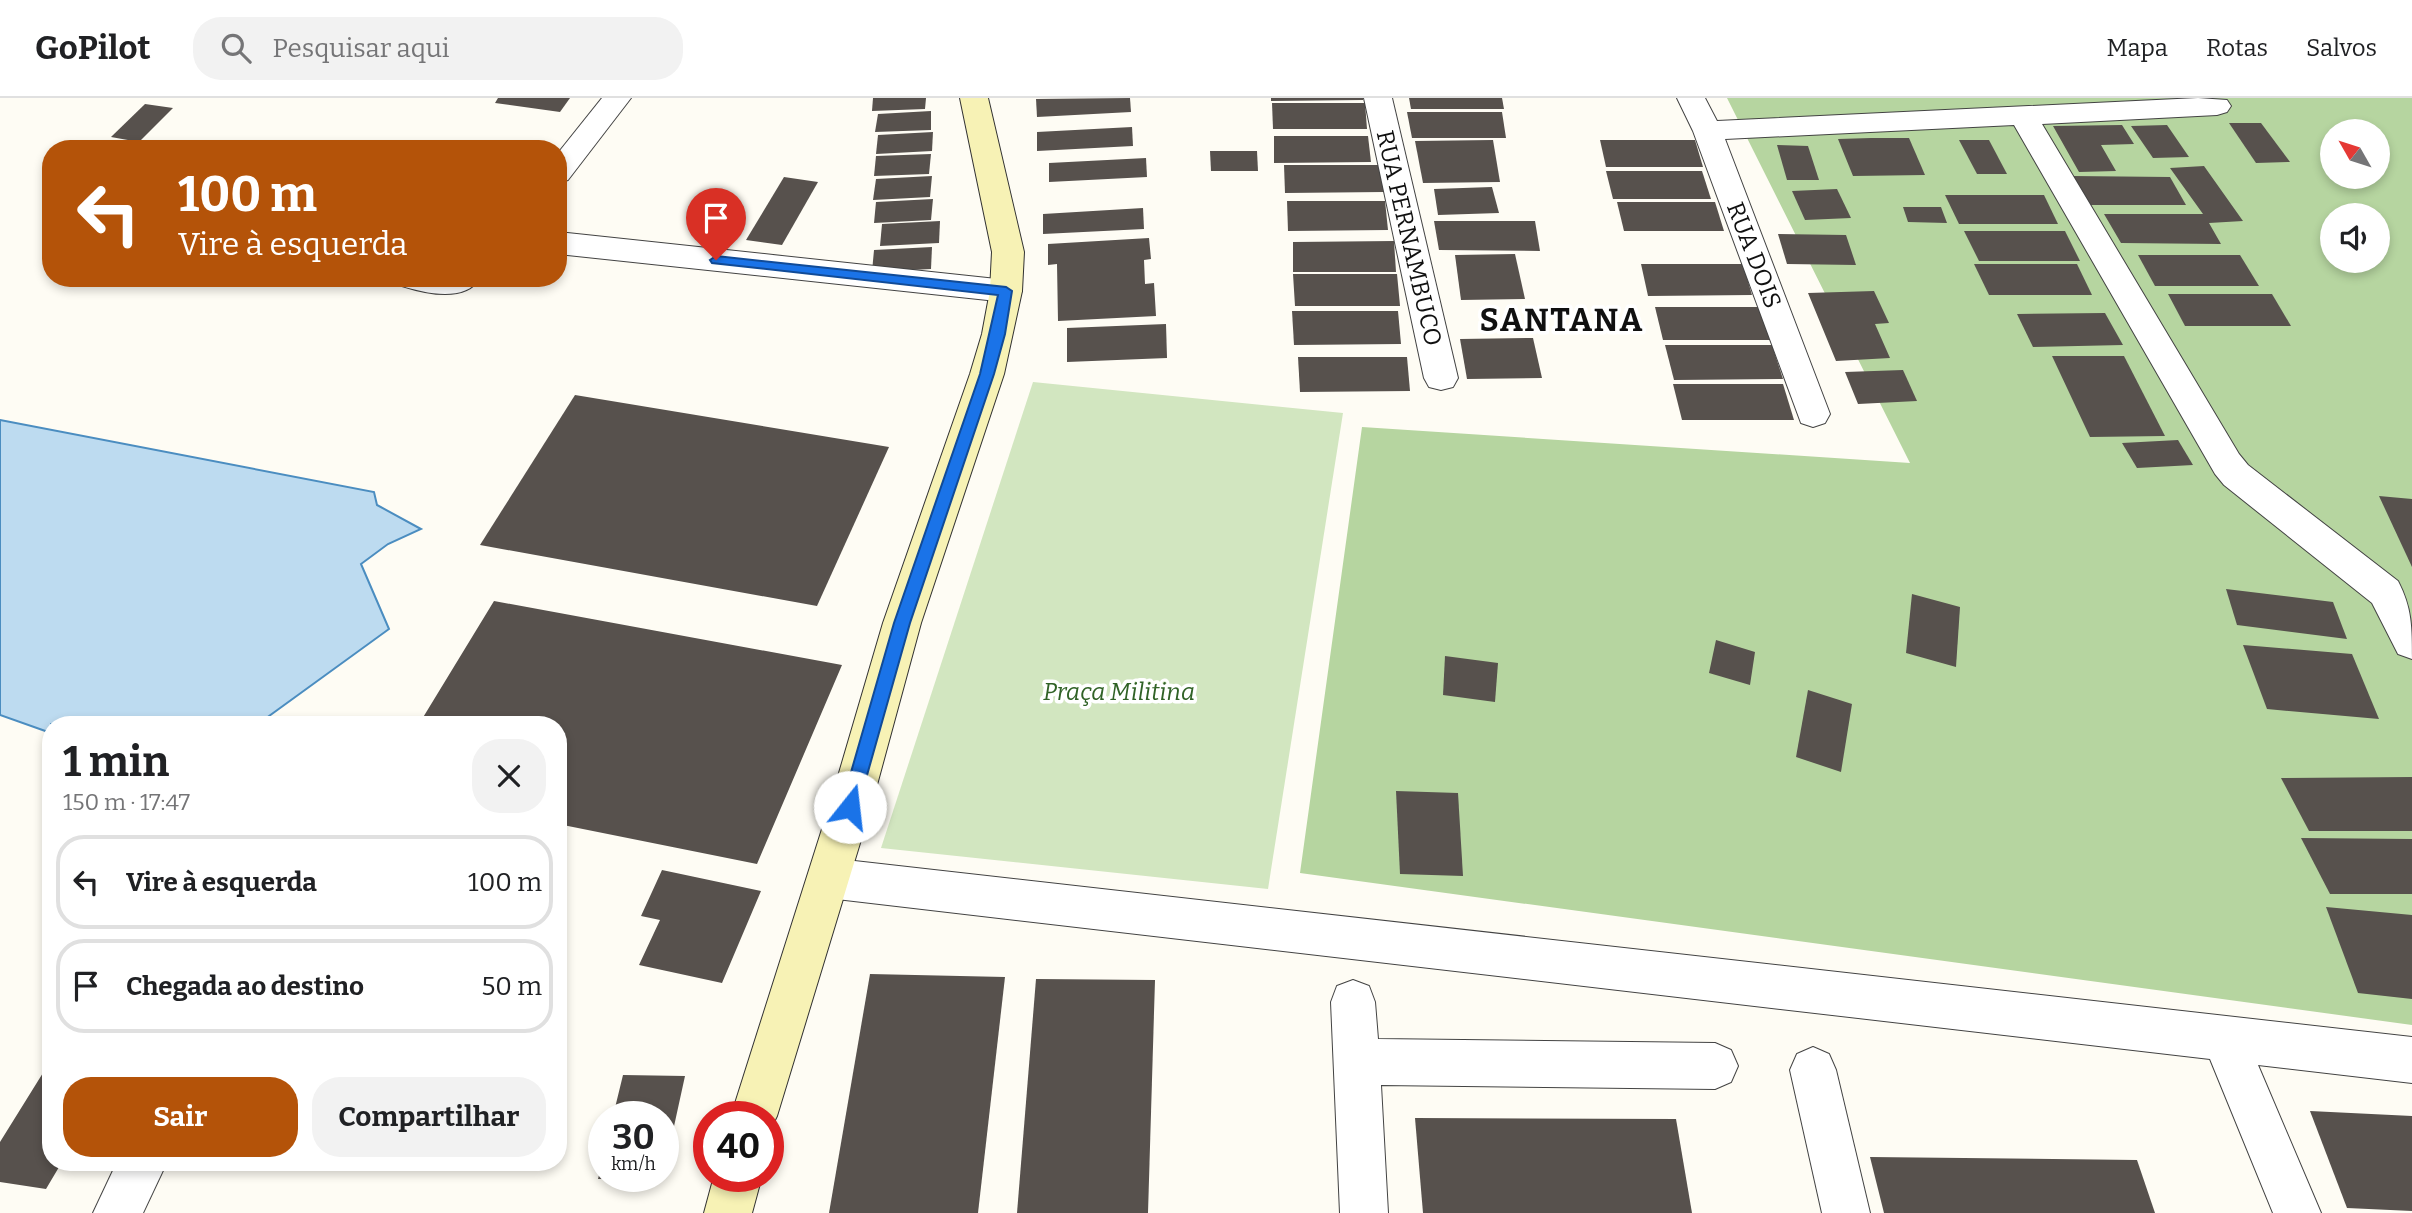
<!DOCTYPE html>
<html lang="pt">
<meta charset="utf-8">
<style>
:root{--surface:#fff;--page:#f2f2f2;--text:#202124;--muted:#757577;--line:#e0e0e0;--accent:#b45309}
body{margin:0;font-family:Bitter,serif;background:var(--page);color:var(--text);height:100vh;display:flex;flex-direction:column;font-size:26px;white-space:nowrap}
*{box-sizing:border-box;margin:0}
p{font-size:23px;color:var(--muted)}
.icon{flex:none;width:38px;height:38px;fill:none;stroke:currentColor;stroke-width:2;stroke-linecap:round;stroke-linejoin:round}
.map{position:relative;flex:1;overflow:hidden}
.sheet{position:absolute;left:42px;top:618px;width:525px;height:455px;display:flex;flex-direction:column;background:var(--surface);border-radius:28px;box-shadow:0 4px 10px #0003}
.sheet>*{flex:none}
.banner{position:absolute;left:42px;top:42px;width:525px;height:147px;border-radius:28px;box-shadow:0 4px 10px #0003;background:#b45309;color:#fff;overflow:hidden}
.needle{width:46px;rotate:309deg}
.controls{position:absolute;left:2320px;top:21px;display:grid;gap:14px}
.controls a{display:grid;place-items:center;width:70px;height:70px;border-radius:50%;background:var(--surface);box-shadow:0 4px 10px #0003;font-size:35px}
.speed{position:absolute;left:588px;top:1003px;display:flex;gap:14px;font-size:35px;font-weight:700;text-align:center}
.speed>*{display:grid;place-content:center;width:91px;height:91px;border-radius:50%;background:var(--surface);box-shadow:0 4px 10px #0003;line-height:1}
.speed small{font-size:18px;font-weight:400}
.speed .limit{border:10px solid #d22;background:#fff;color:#111}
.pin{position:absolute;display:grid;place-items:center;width:60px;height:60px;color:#fff;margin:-72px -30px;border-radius:50% 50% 50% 0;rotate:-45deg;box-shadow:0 0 7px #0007}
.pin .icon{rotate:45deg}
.me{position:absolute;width:77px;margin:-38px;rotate:16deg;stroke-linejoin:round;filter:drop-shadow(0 0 5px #0008)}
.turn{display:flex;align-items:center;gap:24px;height:147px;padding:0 21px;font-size:32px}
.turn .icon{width:91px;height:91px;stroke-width:2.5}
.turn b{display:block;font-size:49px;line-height:60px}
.round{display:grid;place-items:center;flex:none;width:74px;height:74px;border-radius:28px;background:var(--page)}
.headline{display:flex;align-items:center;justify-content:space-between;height:119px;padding:0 21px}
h1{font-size:42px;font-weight:700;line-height:52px}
.button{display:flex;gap:14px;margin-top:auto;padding:14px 21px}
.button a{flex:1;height:80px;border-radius:28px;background:var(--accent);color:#fff;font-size:28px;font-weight:700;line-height:80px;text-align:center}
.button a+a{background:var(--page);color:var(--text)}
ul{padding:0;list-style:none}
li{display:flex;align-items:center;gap:21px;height:94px;margin:0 14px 10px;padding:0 7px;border:4px solid var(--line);border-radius:28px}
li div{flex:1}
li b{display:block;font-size:26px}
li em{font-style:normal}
header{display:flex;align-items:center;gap:42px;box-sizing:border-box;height:98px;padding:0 35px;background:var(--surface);border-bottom:2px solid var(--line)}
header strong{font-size:33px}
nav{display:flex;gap:38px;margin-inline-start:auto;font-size:24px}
.search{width:490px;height:63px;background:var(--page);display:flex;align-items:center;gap:18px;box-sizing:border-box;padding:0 24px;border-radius:28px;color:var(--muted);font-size:26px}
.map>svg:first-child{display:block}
</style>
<header>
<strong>GoPilot</strong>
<div class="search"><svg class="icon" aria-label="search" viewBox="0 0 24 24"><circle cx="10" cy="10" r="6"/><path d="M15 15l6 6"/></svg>Pesquisar aqui</div>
<nav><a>Mapa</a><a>Rotas</a><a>Salvos</a></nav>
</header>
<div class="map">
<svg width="2412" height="1115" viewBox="0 0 2412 1115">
<rect width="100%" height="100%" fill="#fefcf4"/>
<path fill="#d2e6c0" d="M 1033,284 L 1343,315 L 1268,791 L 881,750 Z"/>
<path fill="#b6d5a0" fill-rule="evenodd" d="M 1727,0 L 2412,0 L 2412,927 L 1300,775 L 1362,329 L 1910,365 ZM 2333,33 L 2378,33 L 2378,79 L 2333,79 ZM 2333,117 L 2378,117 L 2378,163 L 2333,163 Z"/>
<path fill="#bddbf0" stroke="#4b8dc0" stroke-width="2" d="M 0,322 L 374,394 L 377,407 L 421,431 L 388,446 L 361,466 L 389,531 L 258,626 L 51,626 L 51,635 L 0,617 Z"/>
<g fill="#57514d">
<path d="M 498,0 L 570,0 L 560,14 L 495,5 Z"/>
<path d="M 873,0 L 926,0 L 925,11 L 872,13 Z"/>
<path d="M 1130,0 L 1131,14 L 1037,19 L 1036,1 Z"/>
<path d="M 1271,0 L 1363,0 L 1363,2 L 1271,3 Z"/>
<path d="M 1409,0 L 1502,0 L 1504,11 L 1411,11 Z"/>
<path d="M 1272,5 L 1365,5 L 1367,31 L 1273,31 Z"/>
<path d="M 145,6 L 173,10 L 139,44 L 111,39 Z"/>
<path d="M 931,13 L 931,32 L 875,34 L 878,16 Z"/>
<path d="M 1407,14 L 1502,14 L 1506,40 L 1412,40 Z"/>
<path d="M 2229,25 L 2261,25 L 2290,64 L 2256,65 Z"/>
<path d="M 2122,27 L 2134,46 L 2101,47 L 2116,73 L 2079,74 L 2053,28 Z"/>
<path d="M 2167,27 L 2189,59 L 2153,60 L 2131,28 Z"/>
<path d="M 1132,29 L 1133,48 L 1037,53 L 1037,34 Z"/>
<path d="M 933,34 L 932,53 L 876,56 L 878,37 Z"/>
<path d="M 1274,38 L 1368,38 L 1371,64 L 1274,65 Z"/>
<path d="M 1871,40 L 1909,40 L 1925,77 L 1853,78 L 1838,41 Z"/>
<path d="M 1493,42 L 1500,84 L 1423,85 L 1415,43 Z"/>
<path d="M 1600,42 L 1695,42 L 1703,69 L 1606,69 Z"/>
<path d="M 1959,42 L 1989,42 L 2007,76 L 1977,76 Z"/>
<path d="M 1777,47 L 1808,48 L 1819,82 L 1787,82 Z"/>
<path d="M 1210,53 L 1257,53 L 1258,73 L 1211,73 Z"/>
<path d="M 931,56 L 929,76 L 874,78 L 876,58 Z"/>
<path d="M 1146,60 L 1147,79 L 1049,84 L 1049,65 Z"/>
<path d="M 1284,67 L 1381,67 L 1384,94 L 1285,95 Z"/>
<path d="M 2204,68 L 2243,123 L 2209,125 L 2221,146 L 2121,145 L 2104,116 L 2203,116 L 2170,70 Z"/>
<path d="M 1606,73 L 1702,73 L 1711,101 L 1613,101 Z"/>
<path d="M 932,78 L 930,99 L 873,102 L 876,81 Z"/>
<path d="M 2072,78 L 2170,79 L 2186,107 L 2088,107 Z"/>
<path d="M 784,79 L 818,84 L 782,147 L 746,142 Z"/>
<path d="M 1492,89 L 1499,115 L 1438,117 L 1434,91 Z"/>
<path d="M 1837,91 L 1851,120 L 1805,122 L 1792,93 Z"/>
<path d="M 1945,97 L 2044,97 L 2058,126 L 1959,126 Z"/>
<path d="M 933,101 L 931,122 L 874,125 L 876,104 Z"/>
<path d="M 1287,103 L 1385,103 L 1388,132 L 1288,133 Z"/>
<path d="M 1617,104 L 1715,104 L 1724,133 L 1624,133 Z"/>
<path d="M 1903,109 L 1941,109 L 1947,125 L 1908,124 Z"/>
<path d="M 1143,110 L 1144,131 L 1043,136 L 1043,116 Z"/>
<path d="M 940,123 L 939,145 L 880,148 L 882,126 Z"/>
<path d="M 1434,123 L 1535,123 L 1540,153 L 1439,152 Z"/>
<path d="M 1964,133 L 2065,133 L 2080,163 L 1979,163 Z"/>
<path d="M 1778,136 L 1846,137 L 1856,167 L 1787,166 Z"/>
<path d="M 1149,140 L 1151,161 L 1144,162 L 1145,186 L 1154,185 L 1156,218 L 1058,223 L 1057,166 L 1048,167 L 1048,146 Z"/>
<path d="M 1394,143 L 1396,174 L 1293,174 L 1293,144 Z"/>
<path d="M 932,149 L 931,171 L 872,174 L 874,152 Z"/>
<path d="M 1515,156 L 1525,201 L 1461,202 L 1455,157 Z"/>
<path d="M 2138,157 L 2240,157 L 2259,188 L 2155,188 Z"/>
<path d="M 1641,166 L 1743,166 L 1752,197 L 1648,198 Z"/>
<path d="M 1974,166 L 2077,166 L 2092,197 L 1989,197 Z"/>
<path d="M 1293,176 L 1397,176 L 1400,208 L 1295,208 Z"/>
<path d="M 1874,193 L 1889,225 L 1875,226 L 1890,260 L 1836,263 L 1808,195 Z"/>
<path d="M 2168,196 L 2272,196 L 2291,228 L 2185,228 Z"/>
<path d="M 1655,209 L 1760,209 L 1771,242 L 1663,242 Z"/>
<path d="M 1292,213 L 1398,213 L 1401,246 L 1294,247 Z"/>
<path d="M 2105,215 L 2123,247 L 2033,249 L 2017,216 Z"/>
<path d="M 1166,226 L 1167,260 L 1067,264 L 1067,230 Z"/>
<path d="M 1533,240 L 1542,280 L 1467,281 L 1460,241 Z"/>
<path d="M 1665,247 L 1772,247 L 1783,281 L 1674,282 Z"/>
<path d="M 2052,258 L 2124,258 L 2165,338 L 2090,339 Z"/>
<path d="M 1298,259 L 1407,259 L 1410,293 L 1300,294 Z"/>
<path d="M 1903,272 L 1917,303 L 1858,306 L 1845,274 Z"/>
<path d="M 1673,286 L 1783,286 L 1794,322 L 1682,322 Z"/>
<path d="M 575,297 L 889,349 L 817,508 L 480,447 Z"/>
<path d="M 2178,342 L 2193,367 L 2137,370 L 2122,345 Z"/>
<path d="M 2379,398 L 2412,401 L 2412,469 Z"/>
<path d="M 2226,491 L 2333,504 L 2347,541 L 2237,527 Z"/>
<path d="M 1912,496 L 1960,509 L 1956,569 L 1906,555 Z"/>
<path d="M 494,503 L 842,567 L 757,766 L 558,726 L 558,626 L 419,626 Z"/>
<path d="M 1716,542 L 1755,554 L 1750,587 L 1709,575 Z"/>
<path d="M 2243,547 L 2352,556 L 2379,621 L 2267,611 Z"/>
<path d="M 1445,558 L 1498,565 L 1495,604 L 1443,597 Z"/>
<path d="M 1808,592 L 1852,606 L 1841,674 L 1796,659 Z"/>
<path d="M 2412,679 L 2412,733 L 2309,733 L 2281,680 Z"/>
<path d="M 1396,693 L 1458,695 L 1463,778 L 1400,776 Z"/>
<path d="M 2301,740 L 2412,741 L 2412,796 L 2330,796 Z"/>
<path d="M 662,772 L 761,793 L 722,885 L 639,867 L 660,822 L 641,818 Z"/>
<path d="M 2326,809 L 2412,817 L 2412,901 L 2358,895 Z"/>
<path d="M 870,876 L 1005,879 L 978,1115 L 829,1115 Z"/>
<path d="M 1036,881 L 1155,882 L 1148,1115 L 1017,1115 Z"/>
<path d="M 51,962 L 51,1064 L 62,1064 L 46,1091 L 0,1084 L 0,1044 Z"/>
<path d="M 623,977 L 685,978 L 664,1074 L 663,1018 L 613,1018 Z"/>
<path d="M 2310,1013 L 2412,1018 L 2412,1113 L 2347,1110 Z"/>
<path d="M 1415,1020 L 1676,1021 L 1692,1115 L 1423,1115 Z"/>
<path d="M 1870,1059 L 2137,1062 L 2155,1115 L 1884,1115 Z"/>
<path d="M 603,1061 L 604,1078 L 664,1078 L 663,1081 L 598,1081 Z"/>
</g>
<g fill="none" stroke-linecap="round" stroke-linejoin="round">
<g stroke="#434343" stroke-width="2">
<g id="street">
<path d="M 602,0 L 631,0 L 568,82 L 558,85 L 558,55 Z"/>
<path d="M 1364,0 L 1392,0 L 1458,280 L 1453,289 L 1441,292 L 1429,289 L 1424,280 Z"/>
<path d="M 1677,0 L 1705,0 L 1717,23 L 2198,0 L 2227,2 L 2231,8 L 2227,14 L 2217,17 L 2042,26 L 2239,356 L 2248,367 L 2398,483 C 2412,510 2412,529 2412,561 L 2398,556 L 2372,505 L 2224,387 L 2215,376 L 2014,27 L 1725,41 L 1830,316 L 1825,325 L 1813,329 L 1801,325 L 1693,33 Z"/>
<path d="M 558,134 L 1006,182 L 1017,185 L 1022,193 L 1017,201 L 1006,204 L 558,156 Z"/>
<path d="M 397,180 L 480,180 C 465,205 424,195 402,188 Z"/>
<path d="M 828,760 L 2412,939 L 2412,985 L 2258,967 L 2321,1115 L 2273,1115 L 2210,961 L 828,800 L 813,794 L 807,780 L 813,766 Z"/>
<path d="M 1353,882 L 1369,888 L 1375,904 L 1378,941 L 1715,945 L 1731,952 L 1738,968 L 1731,984 L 1715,991 L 1381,987 L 1388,1115 L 1340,1115 L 1331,904 L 1337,888 Z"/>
<path d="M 1813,949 L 1829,956 L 1836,972 L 1870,1115 L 1822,1115 L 1790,972 L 1797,956 Z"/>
<path d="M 117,1064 L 167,1064 L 143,1115 L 93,1115 Z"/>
</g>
</g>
<g stroke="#323232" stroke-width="2">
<g id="secondary">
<path d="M 960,0 L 988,0 L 1024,154 L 1022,193 L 1004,276 L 921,525 L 871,709 L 777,1018 L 768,1036 L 768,1018 L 731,1018 L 829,709 L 883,525 L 970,276 L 982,236 L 990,193 L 992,154 Z"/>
<path d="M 714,1078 L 762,1078 L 752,1115 L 704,1115 Z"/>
</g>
</g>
<use href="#street" fill="#fff" fill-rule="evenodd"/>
<use href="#secondary" fill="#f7f2b5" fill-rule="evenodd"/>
</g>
<path fill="#1a73e8" stroke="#114b97" stroke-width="2" d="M 716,158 L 1006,189 L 1012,193 L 1005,236 L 994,276 L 910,525 L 858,709 L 856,715 L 850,717 L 844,715 L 841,709 L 894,525 L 980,276 L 998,197 L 712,165 L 710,162 Z"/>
<g text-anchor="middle" stroke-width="7" stroke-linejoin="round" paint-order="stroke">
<g font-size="24" fill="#101010" stroke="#fff">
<text transform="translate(1409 140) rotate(77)" y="8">RUA PERNAMBUCO</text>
<text transform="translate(1754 157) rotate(69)" y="8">RUA DOIS</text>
</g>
<g font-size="24" font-style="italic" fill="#306226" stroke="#fff">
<text x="1119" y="602">Praça Militina</text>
</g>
<g font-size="32" font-weight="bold" letter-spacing="2" fill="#101010" stroke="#fff">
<text x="1562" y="233">SANTANA</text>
</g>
</g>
</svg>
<div class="controls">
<a><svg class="needle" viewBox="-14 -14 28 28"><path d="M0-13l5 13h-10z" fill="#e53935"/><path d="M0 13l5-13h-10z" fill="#757577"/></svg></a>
<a><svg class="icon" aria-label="sound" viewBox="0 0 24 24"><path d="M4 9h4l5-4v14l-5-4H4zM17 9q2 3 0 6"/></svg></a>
</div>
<div class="speed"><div>30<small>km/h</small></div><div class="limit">40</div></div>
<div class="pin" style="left:716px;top:162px;background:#d93025"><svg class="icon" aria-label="arrive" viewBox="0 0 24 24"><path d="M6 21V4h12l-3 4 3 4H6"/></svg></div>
<svg class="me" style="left:850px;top:709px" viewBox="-20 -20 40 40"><circle r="19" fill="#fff"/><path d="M0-13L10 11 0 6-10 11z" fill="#1a73e8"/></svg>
<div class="banner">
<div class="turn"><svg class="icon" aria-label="left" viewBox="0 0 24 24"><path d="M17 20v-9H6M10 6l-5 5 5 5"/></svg><div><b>100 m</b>Vire à esquerda</div></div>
</div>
<section class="sheet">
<div class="headline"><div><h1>1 min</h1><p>150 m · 17:47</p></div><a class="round"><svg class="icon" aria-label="close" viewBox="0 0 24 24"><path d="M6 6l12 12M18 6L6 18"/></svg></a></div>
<ul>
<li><svg class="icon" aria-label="left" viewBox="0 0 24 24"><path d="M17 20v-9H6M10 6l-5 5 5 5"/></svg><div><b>Vire à esquerda</b></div><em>100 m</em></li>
<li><svg class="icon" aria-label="arrive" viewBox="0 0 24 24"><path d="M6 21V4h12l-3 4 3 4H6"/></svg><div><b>Chegada ao destino</b></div><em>50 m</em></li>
</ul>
<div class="button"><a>Sair</a><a>Compartilhar</a></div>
</section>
</div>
